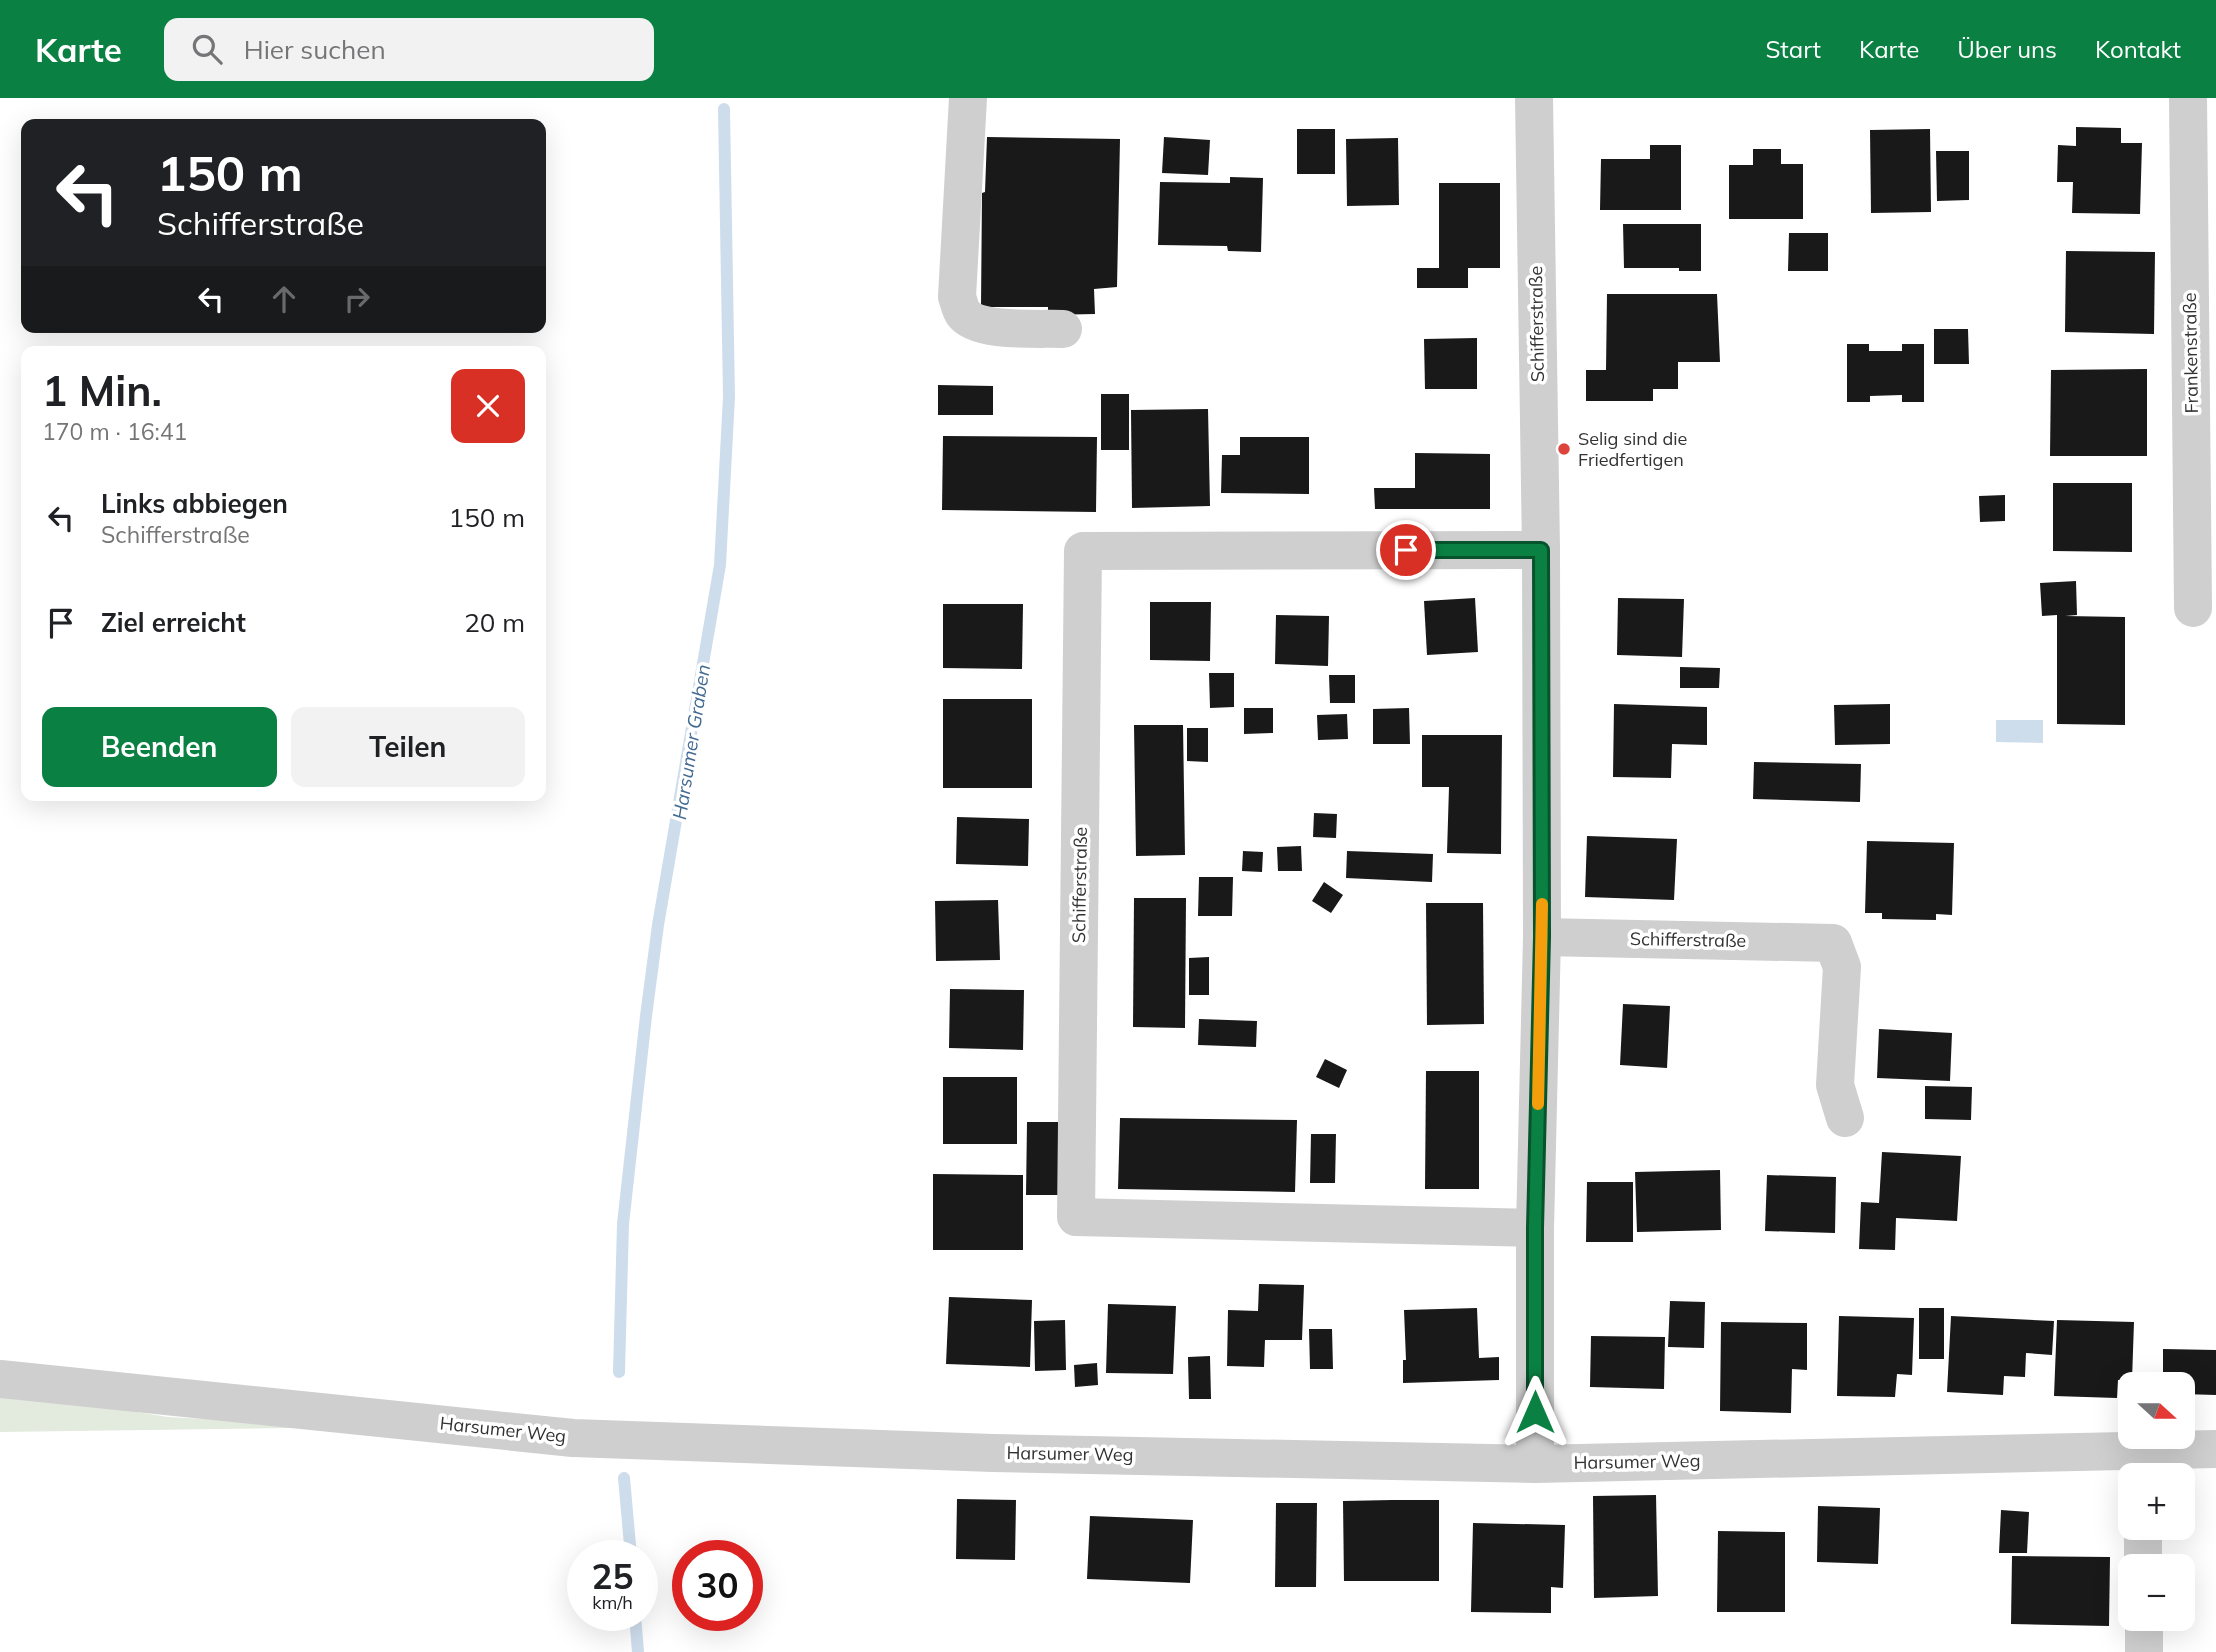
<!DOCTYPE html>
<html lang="de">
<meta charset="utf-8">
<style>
:root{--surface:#fff;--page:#f2f2f2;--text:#202124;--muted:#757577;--accent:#0b8043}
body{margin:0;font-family:Mulish,sans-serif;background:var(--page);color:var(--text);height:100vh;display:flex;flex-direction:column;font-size:26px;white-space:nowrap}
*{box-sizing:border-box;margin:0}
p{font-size:23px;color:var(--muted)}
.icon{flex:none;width:38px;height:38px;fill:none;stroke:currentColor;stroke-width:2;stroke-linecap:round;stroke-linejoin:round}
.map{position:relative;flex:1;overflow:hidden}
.drawer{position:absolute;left:21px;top:248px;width:525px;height:455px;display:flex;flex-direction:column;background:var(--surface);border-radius:14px;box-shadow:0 7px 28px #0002}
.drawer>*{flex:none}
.hud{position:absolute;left:21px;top:21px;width:525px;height:214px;border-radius:14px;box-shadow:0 7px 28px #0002;background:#202124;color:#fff;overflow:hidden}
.needle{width:46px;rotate:111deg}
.tools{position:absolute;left:2118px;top:1274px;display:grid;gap:14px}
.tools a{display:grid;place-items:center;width:77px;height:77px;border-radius:14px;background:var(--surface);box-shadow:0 7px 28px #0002;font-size:35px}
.speed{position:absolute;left:567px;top:1442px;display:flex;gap:14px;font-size:35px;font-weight:700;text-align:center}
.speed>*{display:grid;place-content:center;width:91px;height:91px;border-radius:50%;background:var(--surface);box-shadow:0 7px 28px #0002;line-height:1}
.speed small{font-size:18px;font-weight:400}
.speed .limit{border:10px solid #d22;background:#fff;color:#111}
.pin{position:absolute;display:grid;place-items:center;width:60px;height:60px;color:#fff;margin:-30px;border:4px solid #fff;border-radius:50%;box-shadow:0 2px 7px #0007}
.me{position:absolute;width:77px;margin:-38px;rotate:0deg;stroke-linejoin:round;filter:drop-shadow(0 0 5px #0008)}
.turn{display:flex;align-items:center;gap:24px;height:147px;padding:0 21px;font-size:32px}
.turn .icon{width:91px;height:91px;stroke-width:2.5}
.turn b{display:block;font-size:49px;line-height:60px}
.lanes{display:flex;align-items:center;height:66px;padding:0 21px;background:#0003;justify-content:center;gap:35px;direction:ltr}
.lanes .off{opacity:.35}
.round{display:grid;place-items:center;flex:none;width:74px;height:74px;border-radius:14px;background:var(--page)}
.summary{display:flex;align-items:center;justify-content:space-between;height:119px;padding:0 21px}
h1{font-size:42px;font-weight:700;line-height:52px}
.action{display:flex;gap:14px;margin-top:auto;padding:14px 21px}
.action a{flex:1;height:80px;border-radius:14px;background:var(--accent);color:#fff;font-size:28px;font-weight:700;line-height:80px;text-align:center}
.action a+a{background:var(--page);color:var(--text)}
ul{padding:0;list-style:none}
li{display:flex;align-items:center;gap:21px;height:105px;padding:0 21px}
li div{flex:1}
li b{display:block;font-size:26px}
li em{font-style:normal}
header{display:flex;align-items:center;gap:42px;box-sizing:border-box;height:98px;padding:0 35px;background:var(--accent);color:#fff}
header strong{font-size:33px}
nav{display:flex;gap:38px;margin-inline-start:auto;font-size:24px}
.search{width:490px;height:63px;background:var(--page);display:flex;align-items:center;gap:18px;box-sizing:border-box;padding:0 24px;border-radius:14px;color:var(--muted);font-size:26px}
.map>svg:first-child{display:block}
</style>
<header>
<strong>Karte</strong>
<div class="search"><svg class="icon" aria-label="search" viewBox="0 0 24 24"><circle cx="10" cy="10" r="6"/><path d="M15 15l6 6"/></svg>Hier suchen</div>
<nav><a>Start</a><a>Karte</a><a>Über uns</a><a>Kontakt</a></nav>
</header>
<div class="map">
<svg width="2216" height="1554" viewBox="0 0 2216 1554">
<rect width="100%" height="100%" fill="#fff"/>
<path fill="#e3eade" d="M 0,1288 L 105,1309 L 168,1319 L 356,1329 L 0,1334 Z"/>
<path fill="#ceddec" d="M 1996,622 L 2043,622 L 2043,645 L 1996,644 Z"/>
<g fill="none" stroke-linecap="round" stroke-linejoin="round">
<g stroke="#ceddec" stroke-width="12">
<path d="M 619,1274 L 623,1126 L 646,918 L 658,827 L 720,467 L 729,299 L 724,11"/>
<path d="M 624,1380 L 631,1458"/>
<path d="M 635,1517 L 638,1554"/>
</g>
</g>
<g fill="#191919">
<path d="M 2076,29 L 2121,30 L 2121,45 L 2142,45 L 2140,116 L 2072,115 L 2073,84 L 2057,84 L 2058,47 L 2076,48 Z"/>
<rect x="1297" y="31" width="38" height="45"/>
<path d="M 1930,31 L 1931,114 L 1871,115 L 1870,32 Z"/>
<path d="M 987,39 L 1120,41 L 1117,189 L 1094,191 L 1095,216 L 1048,217 L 1048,209 L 981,209 L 982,95 L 985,94 Z"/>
<path d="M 1164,39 L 1210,42 L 1208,77 L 1162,75 Z"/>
<path d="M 1398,40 L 1399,107 L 1347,108 L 1346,41 Z"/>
<path d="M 1650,47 L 1681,47 L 1681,112 L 1600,112 L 1601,61 L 1650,61 Z"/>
<path d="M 1753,51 L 1781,51 L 1781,66 L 1803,66 L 1803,121 L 1729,121 L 1729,67 L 1753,67 Z"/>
<path d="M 1936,53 L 1969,53 L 1969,102 L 1937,103 Z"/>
<path d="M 1230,79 L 1263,80 L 1261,154 L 1228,153 L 1227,148 L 1158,147 L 1160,84 L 1230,85 Z"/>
<path d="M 1439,85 L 1500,85 L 1500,170 L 1468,170 L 1468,190 L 1417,190 L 1417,170 L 1439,170 Z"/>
<path d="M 1623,126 L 1701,126 L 1701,173 L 1679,173 L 1679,170 L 1624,170 Z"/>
<path d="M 1789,135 L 1828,135 L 1828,173 L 1788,173 Z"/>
<path d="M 2066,153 L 2155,154 L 2154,236 L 2065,234 Z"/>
<path d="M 1607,196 L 1717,196 L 1720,264 L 1678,264 L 1678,291 L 1653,291 L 1653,303 L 1586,303 L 1586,272 L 1606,272 Z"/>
<path d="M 1934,231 L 1968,231 L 1969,266 L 1934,266 Z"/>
<path d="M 1477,240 L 1477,291 L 1425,291 L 1424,241 Z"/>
<path d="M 1847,246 L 1869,246 L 1869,253 L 1902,253 L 1902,246 L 1924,246 L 1924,304 L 1902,304 L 1902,297 L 1870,298 L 1870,304 L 1847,304 Z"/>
<path d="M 2147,271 L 2147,358 L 2050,358 L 2051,272 Z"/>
<path d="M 938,287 L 993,288 L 993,317 L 938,317 Z"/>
<rect x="1101" y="296" width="28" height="56"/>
<path d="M 1208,311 L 1210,408 L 1132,410 L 1131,312 Z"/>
<path d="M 943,338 L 1097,339 L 1096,414 L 942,412 Z"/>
<path d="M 1240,339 L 1309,339 L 1309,396 L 1221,395 L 1222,357 L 1240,357 Z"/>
<path d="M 1415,355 L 1490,356 L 1490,411 L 1375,411 L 1374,390 L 1415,390 Z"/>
<path d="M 2053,385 L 2132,385 L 2132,454 L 2053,453 Z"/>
<path d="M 2005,397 L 2005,423 L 1980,424 L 1979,398 Z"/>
<path d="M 2076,483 L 2077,517 L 2065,518 L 2125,519 L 2125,627 L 2057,626 L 2057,517 L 2042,518 L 2040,485 Z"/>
<path d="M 1475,500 L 1478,554 L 1427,557 L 1424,503 Z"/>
<path d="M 1618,500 L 1684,501 L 1682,559 L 1617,557 Z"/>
<path d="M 1150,504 L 1211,504 L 1210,563 L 1150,562 Z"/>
<path d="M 943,506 L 1023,506 L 1022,571 L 943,570 Z"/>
<path d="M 1276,517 L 1329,518 L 1328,568 L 1275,566 Z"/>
<path d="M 1680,569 L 1720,570 L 1719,590 L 1680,590 Z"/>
<path d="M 1209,575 L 1234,575 L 1234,609 L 1210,610 Z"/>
<path d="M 1329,577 L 1355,577 L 1355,605 L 1330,605 Z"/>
<rect x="943" y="601" width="89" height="89"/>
<path d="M 1614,606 L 1707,609 L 1707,647 L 1672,646 L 1671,680 L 1613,679 Z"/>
<path d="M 1890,606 L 1890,646 L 1835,647 L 1834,607 Z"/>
<path d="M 1244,610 L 1273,610 L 1273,635 L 1244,636 Z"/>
<path d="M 1409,610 L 1410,646 L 1373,646 L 1373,611 Z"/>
<path d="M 1347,616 L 1348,641 L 1318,642 L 1317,617 Z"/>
<path d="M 1134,627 L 1183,627 L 1185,757 L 1136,758 Z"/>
<path d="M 1187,630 L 1208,630 L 1208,664 L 1187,663 Z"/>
<path d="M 1422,637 L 1502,637 L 1501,756 L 1447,755 L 1449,689 L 1422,689 Z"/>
<path d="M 1754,664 L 1861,666 L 1860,704 L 1753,701 Z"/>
<path d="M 1314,715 L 1337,716 L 1336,740 L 1313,739 Z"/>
<path d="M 957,719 L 1029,721 L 1028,768 L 956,766 Z"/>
<path d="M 1587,738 L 1677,741 L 1674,802 L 1585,799 Z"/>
<path d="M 1867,743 L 1954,745 L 1952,817 L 1936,816 L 1936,822 L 1882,821 L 1882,815 L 1865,815 Z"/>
<path d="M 1301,748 L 1302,773 L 1278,773 L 1277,749 Z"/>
<path d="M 1243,753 L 1263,754 L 1262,774 L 1242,773 Z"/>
<path d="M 1347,753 L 1433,756 L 1432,784 L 1346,780 Z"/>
<path d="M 1199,779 L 1233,779 L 1232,818 L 1198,818 Z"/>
<path d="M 1324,784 L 1343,797 L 1331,815 L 1312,803 Z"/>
<path d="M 1134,800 L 1186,800 L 1185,930 L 1133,929 Z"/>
<path d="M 998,802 L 1000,862 L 936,863 L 935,803 Z"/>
<path d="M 1426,805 L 1483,805 L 1484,926 L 1427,927 Z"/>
<path d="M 1209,859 L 1209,897 L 1189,897 L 1189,860 Z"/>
<path d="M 950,891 L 1024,892 L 1023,952 L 949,950 Z"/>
<path d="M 1623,906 L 1670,908 L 1667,970 L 1620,967 Z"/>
<path d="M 1199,921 L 1257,923 L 1256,949 L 1198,947 Z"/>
<path d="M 1879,931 L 1952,935 L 1950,983 L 1877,980 Z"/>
<path d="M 1325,961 L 1347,972 L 1339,990 L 1316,979 Z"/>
<path d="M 1426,973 L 1479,973 L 1479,1091 L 1425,1091 Z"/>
<rect x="943" y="979" width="74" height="67"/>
<path d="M 1925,988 L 1972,989 L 1971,1022 L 1925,1021 Z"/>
<path d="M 1120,1020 L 1297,1022 L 1295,1094 L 1118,1091 Z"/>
<path d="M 1027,1024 L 1062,1024 L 1061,1097 L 1026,1097 Z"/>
<path d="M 1311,1036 L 1336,1036 L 1335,1085 L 1310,1085 Z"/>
<path d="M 1882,1054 L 1961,1058 L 1957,1123 L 1896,1120 L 1895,1152 L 1859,1151 L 1861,1104 L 1879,1105 Z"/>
<path d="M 1720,1072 L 1721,1132 L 1637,1134 L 1635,1074 Z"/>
<path d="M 933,1076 L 1023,1077 L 1023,1152 L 933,1152 Z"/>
<path d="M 1767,1077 L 1836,1079 L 1835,1135 L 1765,1133 Z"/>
<path d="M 1587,1084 L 1633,1084 L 1633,1144 L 1586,1144 Z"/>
<path d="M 1259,1186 L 1304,1187 L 1302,1242 L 1265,1242 L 1264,1269 L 1227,1268 L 1228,1212 L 1258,1213 Z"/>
<path d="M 949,1199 L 1032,1202 L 1030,1269 L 946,1266 Z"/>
<path d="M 1670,1203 L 1705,1204 L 1704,1250 L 1668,1249 Z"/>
<path d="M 1108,1206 L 1176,1208 L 1173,1276 L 1106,1275 Z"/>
<path d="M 1477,1210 L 1479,1260 L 1499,1259 L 1499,1282 L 1403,1285 L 1403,1262 L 1406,1262 L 1404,1212 Z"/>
<rect x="1919" y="1210" width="25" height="51"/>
<path d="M 1839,1218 L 1914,1220 L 1912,1277 L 1897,1276 L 1895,1299 L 1837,1298 Z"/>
<path d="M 1951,1218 L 2054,1223 L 2052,1257 L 2026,1255 L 2025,1279 L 2004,1278 L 2003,1297 L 1947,1294 Z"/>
<path d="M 1065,1222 L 1066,1272 L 1035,1273 L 1034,1223 Z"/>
<path d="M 2057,1222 L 2134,1224 L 2132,1282 L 2118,1282 L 2117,1300 L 2054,1298 Z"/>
<path d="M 1721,1224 L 1807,1225 L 1807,1272 L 1792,1271 L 1791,1315 L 1720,1313 Z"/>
<path d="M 1309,1231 L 1332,1231 L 1333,1271 L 1310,1271 Z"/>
<path d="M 1591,1238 L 1665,1239 L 1664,1291 L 1590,1289 Z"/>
<path d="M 2163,1251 L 2216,1252 L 2216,1297 L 2182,1296 L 2182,1286 L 2163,1286 Z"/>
<path d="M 1210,1258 L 1211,1301 L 1189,1301 L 1188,1259 Z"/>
<path d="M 1097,1265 L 1098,1287 L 1075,1289 L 1074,1267 Z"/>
<path d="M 1656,1397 L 1658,1498 L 1594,1500 L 1593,1398 Z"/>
<path d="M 957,1401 L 1016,1402 L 1015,1462 L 956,1461 Z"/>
<path d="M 1392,1402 L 1439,1402 L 1439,1483 L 1344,1483 L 1343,1403 Z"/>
<path d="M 1276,1405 L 1317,1405 L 1316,1489 L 1275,1489 Z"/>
<path d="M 1818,1408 L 1880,1410 L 1878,1466 L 1817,1464 Z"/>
<path d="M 2001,1412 L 2029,1414 L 2027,1455 L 1999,1455 Z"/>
<path d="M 1090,1418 L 1193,1422 L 1190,1485 L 1087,1481 Z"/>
<path d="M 1473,1425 L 1565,1427 L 1563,1490 L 1551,1489 L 1551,1515 L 1471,1514 Z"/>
<path d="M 1718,1433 L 1785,1434 L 1785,1514 L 1717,1514 Z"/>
<path d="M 2012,1458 L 2110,1459 L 2109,1528 L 2011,1526 Z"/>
</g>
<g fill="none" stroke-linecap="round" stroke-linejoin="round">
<g stroke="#cfcfcf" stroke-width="38">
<path d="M 968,0 L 957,199 C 959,204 960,211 963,215 C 977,235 1040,230 1063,231"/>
<path d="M 1534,0 L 1541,452 L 1542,839 L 1535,1130 L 1535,1366"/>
<path d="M 2188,0 L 2193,510"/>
<path d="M 1542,839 L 1833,845 L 1842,869 L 1835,987 L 1845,1020"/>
<path d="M 1535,1130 L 1076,1119 L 1083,453 L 1541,452"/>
<path d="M 0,1281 L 573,1340 L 993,1355 L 1535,1366 L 2216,1351"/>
<path d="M 2143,1430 L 2143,1468"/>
<path d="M 2144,1521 L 2144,1554"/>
</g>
</g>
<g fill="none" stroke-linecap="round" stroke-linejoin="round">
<g stroke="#07532c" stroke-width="18">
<path id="route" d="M 1406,452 L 1541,452 L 1542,839 L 1535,1130 L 1535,1314"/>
</g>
<use href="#route" stroke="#0b8043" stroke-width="12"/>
<path stroke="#f59e0b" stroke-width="12" d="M 1538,1006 L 1542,806"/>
</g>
<circle fill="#de443e" stroke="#fff" stroke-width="2.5" cx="1564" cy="351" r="7"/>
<g text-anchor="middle" stroke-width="7" stroke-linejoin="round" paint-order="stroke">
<g font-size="18" fill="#323232" stroke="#fff">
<text transform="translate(1537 226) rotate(-91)" y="6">Schifferstraße</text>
<text transform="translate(2191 255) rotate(-91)" y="6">Frankenstraße</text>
<text transform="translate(1080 787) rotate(-89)" y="6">Schifferstraße</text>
<text transform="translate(1688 842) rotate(1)" y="6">Schifferstraße</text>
<text transform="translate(503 1332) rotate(6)" y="6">Harsumer Weg</text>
<text transform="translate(1070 1356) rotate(1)" y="6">Harsumer Weg</text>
<text transform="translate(1637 1364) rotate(-1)" y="6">Harsumer Weg</text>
</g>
<g font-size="18" fill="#323232" stroke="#fff" text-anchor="start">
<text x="1578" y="347">Selig sind die<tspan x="1578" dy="21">Friedfertigen</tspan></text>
</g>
<g font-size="19" font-style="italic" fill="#426a91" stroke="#fff">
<text transform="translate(691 644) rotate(-81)" y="7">Harsumer Graben</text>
</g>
</g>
</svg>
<div class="tools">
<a><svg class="needle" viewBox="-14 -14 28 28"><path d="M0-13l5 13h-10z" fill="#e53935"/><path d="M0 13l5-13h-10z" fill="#757577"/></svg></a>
<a>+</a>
<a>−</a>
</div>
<div class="speed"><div>25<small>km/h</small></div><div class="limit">30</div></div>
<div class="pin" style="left:1406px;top:452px;background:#d93025"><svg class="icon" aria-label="arrive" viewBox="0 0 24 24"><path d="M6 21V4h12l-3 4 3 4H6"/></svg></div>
<svg class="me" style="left:1535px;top:1314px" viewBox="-20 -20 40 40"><path d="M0-17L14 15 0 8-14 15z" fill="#0b8043" stroke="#fff" stroke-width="4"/></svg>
<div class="hud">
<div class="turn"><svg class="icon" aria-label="left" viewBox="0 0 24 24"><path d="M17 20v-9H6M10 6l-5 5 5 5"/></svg><div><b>150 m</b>Schifferstraße</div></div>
<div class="lanes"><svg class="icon" aria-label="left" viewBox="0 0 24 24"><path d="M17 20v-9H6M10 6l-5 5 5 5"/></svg><svg class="icon off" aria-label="ahead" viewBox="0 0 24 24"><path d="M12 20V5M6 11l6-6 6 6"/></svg><svg class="icon off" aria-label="right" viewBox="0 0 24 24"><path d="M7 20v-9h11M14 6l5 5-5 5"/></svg></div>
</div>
<section class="drawer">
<div class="summary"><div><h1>1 Min.</h1><p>170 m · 16:41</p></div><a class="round" style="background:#d93025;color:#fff"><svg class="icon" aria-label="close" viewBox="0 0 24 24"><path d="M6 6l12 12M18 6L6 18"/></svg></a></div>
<ul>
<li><svg class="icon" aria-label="left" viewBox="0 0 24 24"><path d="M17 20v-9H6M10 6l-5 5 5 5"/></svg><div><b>Links abbiegen</b><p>Schifferstraße</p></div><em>150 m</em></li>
<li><svg class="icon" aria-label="arrive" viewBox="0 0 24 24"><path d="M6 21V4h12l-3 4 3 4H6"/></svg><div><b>Ziel erreicht</b></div><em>20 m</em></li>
</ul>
<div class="action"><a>Beenden</a><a>Teilen</a></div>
</section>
</div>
